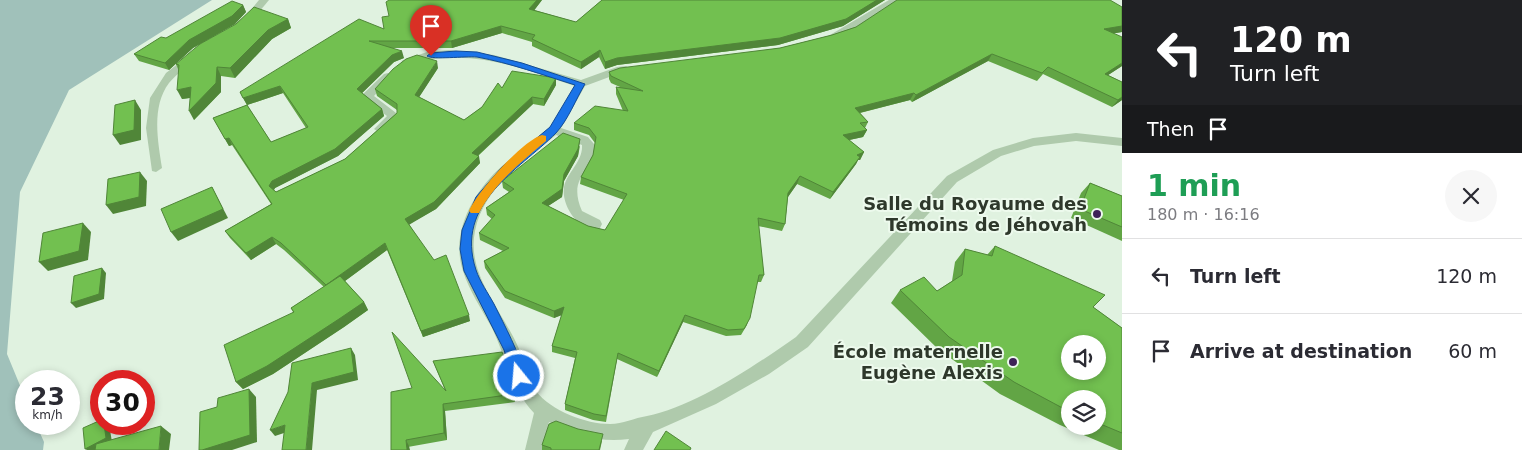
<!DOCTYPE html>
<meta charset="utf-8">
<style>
:root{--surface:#fff;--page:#f7f7f7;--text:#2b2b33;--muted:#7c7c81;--line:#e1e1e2}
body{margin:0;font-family:"DejaVu Sans",sans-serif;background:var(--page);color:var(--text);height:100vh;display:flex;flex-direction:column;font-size:19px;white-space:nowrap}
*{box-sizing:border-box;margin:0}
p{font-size:16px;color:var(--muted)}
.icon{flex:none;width:28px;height:28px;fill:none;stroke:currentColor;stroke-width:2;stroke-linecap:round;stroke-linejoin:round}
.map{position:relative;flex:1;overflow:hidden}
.details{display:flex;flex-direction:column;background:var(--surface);width:400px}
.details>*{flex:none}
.guide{background:#202124;color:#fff;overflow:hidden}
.controls{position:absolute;left:1061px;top:335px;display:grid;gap:10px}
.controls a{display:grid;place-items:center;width:45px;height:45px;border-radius:50%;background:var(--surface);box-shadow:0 2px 8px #0003;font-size:25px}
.speed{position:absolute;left:15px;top:370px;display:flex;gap:10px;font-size:25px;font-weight:700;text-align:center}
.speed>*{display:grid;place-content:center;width:65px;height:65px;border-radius:50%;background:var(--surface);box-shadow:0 2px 8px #0003;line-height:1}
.speed small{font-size:12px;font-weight:400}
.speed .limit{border:8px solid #d22;background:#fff;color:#111}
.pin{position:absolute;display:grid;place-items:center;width:42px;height:42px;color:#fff;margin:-51px -21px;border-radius:50% 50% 50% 0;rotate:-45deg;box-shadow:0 0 5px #0007}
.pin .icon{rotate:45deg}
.me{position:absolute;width:55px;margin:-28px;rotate:343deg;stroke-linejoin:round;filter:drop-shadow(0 0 4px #0008)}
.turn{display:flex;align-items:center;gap:18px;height:105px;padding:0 25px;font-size:22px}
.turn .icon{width:65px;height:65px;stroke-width:2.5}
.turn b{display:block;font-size:35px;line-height:42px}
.then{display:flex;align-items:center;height:48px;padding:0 25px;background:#0003;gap:10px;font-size:19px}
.round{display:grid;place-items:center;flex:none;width:52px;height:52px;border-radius:26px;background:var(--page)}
.overview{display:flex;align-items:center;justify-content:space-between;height:85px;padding:0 25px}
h1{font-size:30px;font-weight:700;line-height:38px;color:#1e9e55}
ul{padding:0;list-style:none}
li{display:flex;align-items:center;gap:15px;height:75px;padding:0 25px;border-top:1px solid var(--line)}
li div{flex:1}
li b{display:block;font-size:19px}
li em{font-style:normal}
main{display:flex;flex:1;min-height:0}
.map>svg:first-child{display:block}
</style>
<main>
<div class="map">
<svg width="1122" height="450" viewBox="0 0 1122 450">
<rect width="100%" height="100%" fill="#e0f2e0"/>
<path fill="#a0c1ba" d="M 0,0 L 212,0 L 69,90 L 20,192 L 7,354 L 26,400 L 26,424 L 36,424 L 44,442 L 43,450 L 0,450 Z"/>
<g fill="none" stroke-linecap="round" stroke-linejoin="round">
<g fill="#afcaac" fill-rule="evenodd">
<path d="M 259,0 L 269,0 L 249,24 L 243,24 L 241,22 Z"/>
<path d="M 889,0 L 901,0 L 852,32 L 835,38 L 830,35 Z"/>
<path d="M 449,50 L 494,55 L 581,80 L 617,67 L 626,66 L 631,69 L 585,86 L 561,128 L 588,137 L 594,144 C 596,173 566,174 582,211 L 600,220 L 602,224 L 600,228 C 580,234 561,206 564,187 C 567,172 583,162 582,145 L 556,135 C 524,161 483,188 475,231 C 466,275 503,311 519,349 C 524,363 526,378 536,391 C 551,411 586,424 610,424 C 623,424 634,418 647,416 C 694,407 756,365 796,337 L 947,176 L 993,150 L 1033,138 L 1076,133 L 1122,138 L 1122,146 L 1076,141 L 1034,146 L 1001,156 L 957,182 L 808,347 L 769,374 L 716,404 L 653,432 L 643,450 L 624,450 L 629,439 C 599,443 576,435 549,422 L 543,450 L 525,450 L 534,413 C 511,389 506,357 492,328 C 482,310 469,290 463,271 C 450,232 474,191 502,166 C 516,153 535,142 549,128 C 560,117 567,99 575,86 C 512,65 472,48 406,64 L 401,61 L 427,52 Z"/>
<path d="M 192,53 L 197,56 C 189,66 177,73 169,83 C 151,107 158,141 162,168 L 156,172 L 152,171 L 146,128 L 150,98 L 166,73 Z"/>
<path d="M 388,73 L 393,76 L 374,96 L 400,116 L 384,132 L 380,133 L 374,129 L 387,116 L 361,96 L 384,74 Z"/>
</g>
</g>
<g fill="#62a545" fill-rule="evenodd">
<path d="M 542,0 L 534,10 L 576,22 L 602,0 L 885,0 L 843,26 L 778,45 L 617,65 L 605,69 L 599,57 L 581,69 L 532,46 L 532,42 L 502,33 L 452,48 L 392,48 L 404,58 L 394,62 L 362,93 L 382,109 L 384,116 L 338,156 L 275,188 L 274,190 L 276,192 L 345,159 L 397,113 L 397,110 L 377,96 L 375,89 L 438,68 L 419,97 L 464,120 L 482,107 L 502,88 L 556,85 L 544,106 L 533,104 L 478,156 L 480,163 L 436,209 L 409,224 L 470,321 L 423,337 L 387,250 L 345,281 L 364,302 L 368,310 L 344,327 L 273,374 L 243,389 L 236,382 L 293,312 L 291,308 L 324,287 L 284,250 L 276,244 L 251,260 L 230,238 L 225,231 L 271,204 L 232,145 L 229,146 L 213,118 L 247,105 L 240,92 L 384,29 ZM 283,93 L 306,128 L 271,142 L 247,105 Z"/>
<path d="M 243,5 L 246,12 L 235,24 L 193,48 L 169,70 L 139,61 L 134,54 L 166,38 Z"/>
<path d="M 1122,7 L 1122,32 L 1114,33 L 1122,66 L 1108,75 L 1122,82 L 1122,100 L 1112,107 L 1043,74 L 1037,81 L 988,61 L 912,102 L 910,100 L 860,113 L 868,122 L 865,128 L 867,130 L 863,137 L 849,140 L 864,152 L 860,160 L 858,160 L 856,164 L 830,199 L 797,184 L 788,197 L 785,224 L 782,231 L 758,226 L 764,275 L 761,282 L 757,282 L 747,325 L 741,335 L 726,336 L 683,322 L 657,377 L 617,359 L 606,422 L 593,420 L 565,410 L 565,404 L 575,358 L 552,352 L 552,346 L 562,315 L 554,318 L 505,298 L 485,268 L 484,261 L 503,251 L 480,240 L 479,233 L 492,219 L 487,215 L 486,208 L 509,192 L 503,188 L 502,181 L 580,146 L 578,156 L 564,181 L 562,197 L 548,206 L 588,226 L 605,230 L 624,200 L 580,184 L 581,177 L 593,155 L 595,143 L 589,135 L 574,130 L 574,123 L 623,111 L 616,94 L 616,87 L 620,87 L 611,83 L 609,79 L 609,72 L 780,48 L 832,35 L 856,27 Z"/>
<path d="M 288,19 L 291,28 L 272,39 L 235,78 L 221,76 L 221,92 L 194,120 L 190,98 L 182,99 L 178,69 L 176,64 Z"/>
<path d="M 1090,183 L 1122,196 L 1122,241 L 1071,218 L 1081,193 Z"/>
<path d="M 995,246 L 1093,307 L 1122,328 L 1122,450 L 1119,450 L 1060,425 L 1000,394 L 938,349 L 891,303 L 900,290 L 937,291 L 952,281 L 955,262 L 965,249 L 987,255 ZM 1070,399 L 1098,399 L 1098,426 L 1070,426 Z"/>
<path d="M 433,361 L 513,379 L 515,402 L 445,411 L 447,440 L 391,450 L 445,390 Z"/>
<path d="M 602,441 L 600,450 L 542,450 L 542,445 Z"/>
</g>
<g fill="#508638">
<path d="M 537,0 L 542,0 L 530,16 L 529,9 Z"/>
<path d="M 877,0 L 885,0 L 843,26 L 778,45 L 617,65 L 605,69 L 605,62 L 617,58 Z"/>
<path d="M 243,5 L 246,12 L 235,24 L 193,48 L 169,70 L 165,63 L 189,40 Z"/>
<path d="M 288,19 L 291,28 L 272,39 L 235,78 L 230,68 L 268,30 Z"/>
<path d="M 501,26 L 502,33 L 452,48 L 451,41 Z"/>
<path d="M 1122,26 L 1122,32 L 1099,36 L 1104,29 Z"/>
<path d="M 600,50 L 599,57 L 581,69 L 581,62 Z"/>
<path d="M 402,51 L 404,58 L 394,62 L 359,96 L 357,89 L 392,55 Z"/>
<path d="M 992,54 L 988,61 L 912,102 L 916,95 Z"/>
<path d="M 437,61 L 438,68 L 416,102 L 415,95 Z"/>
<path d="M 1122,63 L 1122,66 L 1099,81 L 1105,74 Z"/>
<path d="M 217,67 L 221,76 L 221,92 L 194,120 L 189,111 Z"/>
<path d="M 556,78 L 556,85 L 544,106 L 544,99 Z"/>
<path d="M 280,86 L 283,93 L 247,105 L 243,98 Z"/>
<path d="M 191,87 L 196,97 L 182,99 L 177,90 Z"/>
<path d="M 914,93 L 910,100 L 851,115 L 855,108 Z"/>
<path d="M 532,97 L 533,104 L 473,160 L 472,153 Z"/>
<path d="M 1122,97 L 1122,100 L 1112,107 L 1118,100 Z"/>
<path d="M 135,100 L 141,110 L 141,140 L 120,145 L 113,135 Z"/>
<path d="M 382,109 L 384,116 L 338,156 L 275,188 L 272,193 L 269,186 L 272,181 Z"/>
<path d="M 867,130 L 863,137 L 840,142 L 843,135 Z"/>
<path d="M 229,138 L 232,145 L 229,146 L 225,139 Z"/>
<path d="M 580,139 L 578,156 L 564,181 L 562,197 L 542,210 L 542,203 L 564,174 Z"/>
<path d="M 864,152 L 860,160 L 858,160 L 856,164 L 830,199 L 833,192 L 857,155 Z"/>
<path d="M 479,156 L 480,163 L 436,209 L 407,226 L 405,219 Z"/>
<path d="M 140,172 L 147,181 L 146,206 L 113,214 L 106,205 Z"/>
<path d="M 800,176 L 797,184 L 785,201 L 788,193 Z"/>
<path d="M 212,187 L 228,218 L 178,241 L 171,232 Z"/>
<path d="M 83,223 L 91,232 L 88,260 L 48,271 L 39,262 Z"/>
<path d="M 272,237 L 276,244 L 251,260 L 246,253 Z"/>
<path d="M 385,243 L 387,250 L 330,292 L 326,285 Z"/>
<path d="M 102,268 L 106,273 L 104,299 L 76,308 L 71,303 Z"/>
<path d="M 364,302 L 368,310 L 344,327 L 273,374 L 243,389 L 236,382 Z"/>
<path d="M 564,307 L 564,314 L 554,318 L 554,311 Z"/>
<path d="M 469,315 L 470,321 L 423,337 L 421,331 Z"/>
<path d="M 685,315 L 683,322 L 657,377 L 659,371 Z"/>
<path d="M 351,348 L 355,355 L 358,380 L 317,390 L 312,450 L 306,450 L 312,383 Z"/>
<path d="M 249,389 L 256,397 L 257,442 L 232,450 L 202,450 Z"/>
<path d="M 443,404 L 445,411 L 447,440 L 444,433 Z"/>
<path d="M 104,424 L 109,424 L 112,442 L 96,450 L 87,450 L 85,449 Z"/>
<path d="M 285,425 L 290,431 L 275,436 L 270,430 Z"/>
<path d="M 161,426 L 171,434 L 169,450 L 159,450 Z"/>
<path d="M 406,440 L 409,446 L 410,450 L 407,450 Z"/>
</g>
<g fill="#72c050" stroke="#508638" fill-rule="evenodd">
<path d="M 389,0 L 537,0 L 529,9 L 576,22 L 602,0 L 877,0 L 846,19 L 780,38 L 617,58 L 605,62 L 600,50 L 581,62 L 532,39 L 535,35 L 501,26 L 451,41 L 369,41 L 402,51 L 392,55 L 357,89 L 382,109 L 335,149 L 272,181 L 269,186 L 276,192 L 345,159 L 397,113 L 397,104 L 375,89 L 393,69 L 406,59 L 417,55 L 437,61 L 415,95 L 464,120 L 482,107 L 498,83 L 502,88 L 512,71 L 556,78 L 544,99 L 532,97 L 472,153 L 479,156 L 434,202 L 405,219 L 434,260 L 446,255 L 469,315 L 421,331 L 385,243 L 326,285 L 281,243 L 272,237 L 246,253 L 225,231 L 272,204 L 229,138 L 225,139 L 213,118 L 247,105 L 271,142 L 308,127 L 280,86 L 243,98 L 240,92 L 359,19 L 384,29 L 382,17 L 389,16 L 386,2 Z"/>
<path d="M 897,0 L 1110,0 L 1122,7 L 1122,26 L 1104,29 L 1122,37 L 1122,63 L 1105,74 L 1122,82 L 1122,97 L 1118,100 L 1048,67 L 1042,73 L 992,54 L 916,95 L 914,93 L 855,108 L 868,122 L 860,123 L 867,130 L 843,135 L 864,152 L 857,155 L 860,157 L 833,192 L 800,176 L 788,193 L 785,224 L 758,218 L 764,275 L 759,275 L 750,318 L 744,329 L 728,330 L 685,315 L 659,371 L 618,353 L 606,416 L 594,414 L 565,404 L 577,352 L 552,346 L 564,307 L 554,311 L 505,291 L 484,261 L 509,248 L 479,233 L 495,215 L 486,208 L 514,189 L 502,181 L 563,133 L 580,139 L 578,149 L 564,174 L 562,189 L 542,203 L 588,226 L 605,230 L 627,194 L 581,177 L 593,155 L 596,137 L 589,128 L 574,123 L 595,106 L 628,111 L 616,87 L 643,91 L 611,76 L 609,72 L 620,68 L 780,48 L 832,35 L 856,27 Z"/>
<path d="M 232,1 L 243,5 L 232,16 L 189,40 L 165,63 L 134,54 L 161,37 L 166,38 Z"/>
<path d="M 254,7 L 288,19 L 268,30 L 230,68 L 217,67 L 216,83 L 189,111 L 191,87 L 177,90 L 179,65 L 176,64 L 200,44 L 236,24 Z"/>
<path d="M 135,100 L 134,130 L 113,135 L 115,105 Z"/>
<path d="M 140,172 L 139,197 L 106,205 L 108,179 Z"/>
<path d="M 1090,183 L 1122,196 L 1122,227 L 1080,209 Z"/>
<path d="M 212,187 L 223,209 L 171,232 L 161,209 Z"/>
<path d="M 83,223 L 79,251 L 39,262 L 43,233 Z"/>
<path d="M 995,246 L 1105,295 L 1093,307 L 1122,328 L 1122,433 L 1098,423 L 1098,399 L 1070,399 L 1070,412 L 1014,382 L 949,337 L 900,290 L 924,277 L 937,291 L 962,275 L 965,249 L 992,256 ZM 1070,344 L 1098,344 L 1098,371 L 1070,371 Z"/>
<path d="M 102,268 L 99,294 L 71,303 L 74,276 Z"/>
<path d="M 340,276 L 364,302 L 339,319 L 267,366 L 236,382 L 224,345 L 294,312 L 291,308 Z"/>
<path d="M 392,332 L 446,391 L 433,361 L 502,352 L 513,379 L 514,394 L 443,404 L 444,433 L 406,440 L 407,450 L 391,450 L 391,392 L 412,388 Z"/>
<path d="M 351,348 L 354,372 L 312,383 L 306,450 L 282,450 L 285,425 L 270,430 L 288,392 L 292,363 Z"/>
<path d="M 249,389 L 250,435 L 202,450 L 199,450 L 200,412 L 217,407 L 218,398 Z"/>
<path d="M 101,420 L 101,424 L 104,424 L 106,438 L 85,449 L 83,428 Z"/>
<path d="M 556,421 L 578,429 L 603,434 L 599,450 L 551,450 L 551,448 L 542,445 L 549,424 Z"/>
<path d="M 161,426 L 159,450 L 95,450 L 96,444 Z"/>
<path d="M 666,431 L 691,448 L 690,450 L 654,450 Z"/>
</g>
<path fill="#1a73e8" stroke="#114b97" d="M 456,51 L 477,52 L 522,63 L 585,84 C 576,99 568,120 556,133 C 518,171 454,203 476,270 C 480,282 488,293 494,304 C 506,328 518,351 526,376 L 524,381 L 519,383 L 514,381 L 504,350 L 464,271 L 460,249 L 462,230 L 476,197 L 502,167 L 550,127 L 575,85 C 543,75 510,63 477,57 C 465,56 433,60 427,56 L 431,53 Z"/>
<path fill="#f59e0b" d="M 542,135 L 546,136 L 546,141 C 520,163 495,183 479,213 L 471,213 L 469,211 C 478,191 522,141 542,135 Z"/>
<g fill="#3e2258" stroke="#edfaed" stroke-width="2">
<circle cx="1097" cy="214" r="5"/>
<circle cx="1013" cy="362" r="5"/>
</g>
<g text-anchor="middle" stroke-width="4" stroke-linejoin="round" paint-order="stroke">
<g font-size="18" font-weight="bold" fill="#2e382b" stroke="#edfaed" text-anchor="end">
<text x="1087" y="210">Salle du Royaume des<tspan x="1087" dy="21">Témoins de Jéhovah</tspan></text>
<text x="1003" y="358">École maternelle<tspan x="1003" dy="21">Eugène Alexis</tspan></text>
</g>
</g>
</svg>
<div class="controls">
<a><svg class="icon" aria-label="sound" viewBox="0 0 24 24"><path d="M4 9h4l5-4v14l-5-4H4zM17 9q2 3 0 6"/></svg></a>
<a><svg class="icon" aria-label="layers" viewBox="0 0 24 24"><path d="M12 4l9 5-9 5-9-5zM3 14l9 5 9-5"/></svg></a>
</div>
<div class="speed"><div>23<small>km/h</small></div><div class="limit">30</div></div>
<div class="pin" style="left:431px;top:56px;background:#d93025"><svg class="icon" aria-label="arrive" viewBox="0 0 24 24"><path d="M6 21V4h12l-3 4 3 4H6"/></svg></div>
<svg class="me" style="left:519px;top:376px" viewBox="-20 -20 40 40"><circle r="17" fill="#1a73e8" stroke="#fff" stroke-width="3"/><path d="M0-11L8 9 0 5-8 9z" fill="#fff"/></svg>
</div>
<section class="details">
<div class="guide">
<div class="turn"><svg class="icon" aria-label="left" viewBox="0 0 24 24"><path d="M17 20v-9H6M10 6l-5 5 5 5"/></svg><div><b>120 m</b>Turn left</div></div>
<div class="then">Then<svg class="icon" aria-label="arrive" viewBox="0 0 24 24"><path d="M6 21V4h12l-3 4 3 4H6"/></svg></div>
</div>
<div class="overview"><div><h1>1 min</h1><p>180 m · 16:16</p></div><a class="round"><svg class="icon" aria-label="close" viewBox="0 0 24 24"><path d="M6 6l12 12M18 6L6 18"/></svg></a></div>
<ul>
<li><svg class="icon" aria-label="left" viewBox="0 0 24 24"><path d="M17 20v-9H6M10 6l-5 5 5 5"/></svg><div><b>Turn left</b></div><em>120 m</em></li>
<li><svg class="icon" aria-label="arrive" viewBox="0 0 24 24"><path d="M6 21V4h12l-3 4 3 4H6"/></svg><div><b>Arrive at destination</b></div><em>60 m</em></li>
</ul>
</section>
</main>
